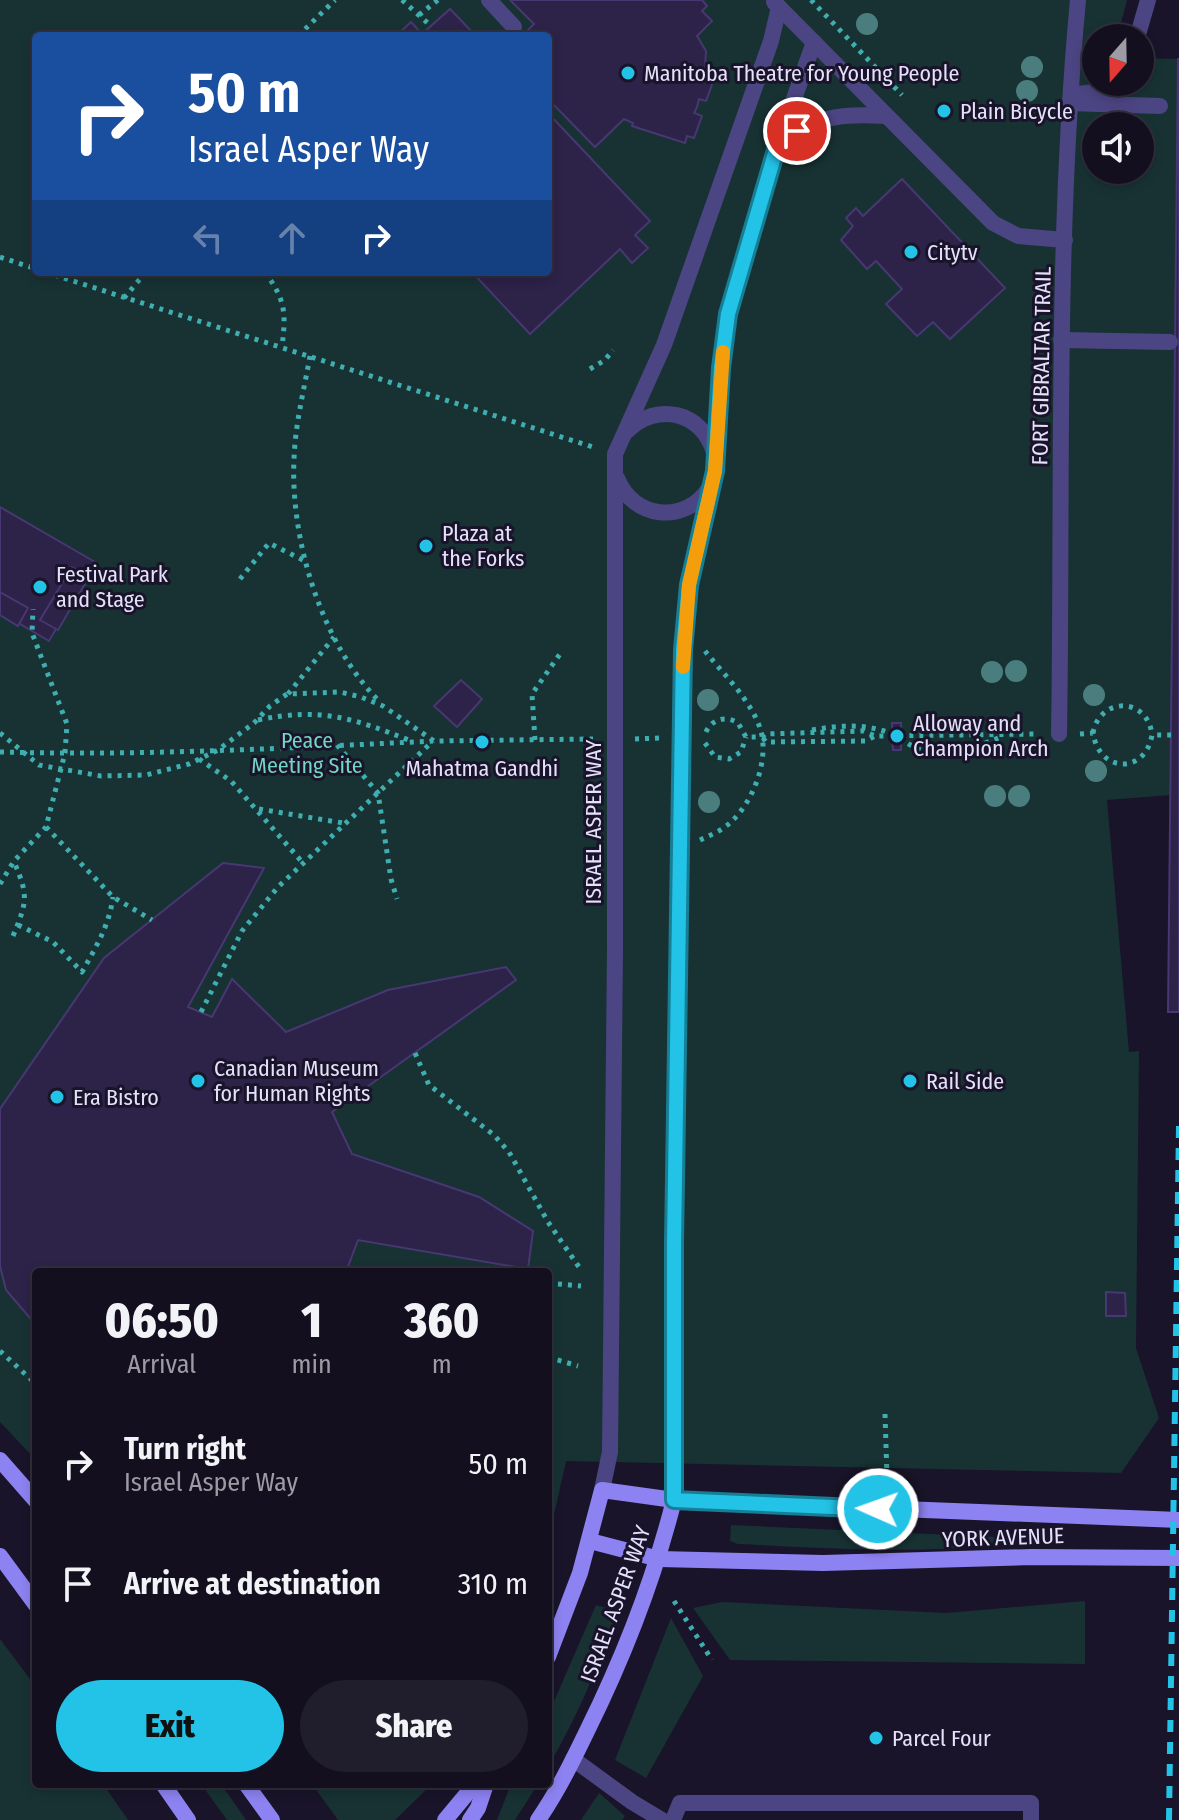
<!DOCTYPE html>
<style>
:root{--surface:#130f1f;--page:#201d2c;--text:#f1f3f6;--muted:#9d9ca4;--line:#322f3d;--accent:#22c3e6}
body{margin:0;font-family:"Fira Sans Condensed",sans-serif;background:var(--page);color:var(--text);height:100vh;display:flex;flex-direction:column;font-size:30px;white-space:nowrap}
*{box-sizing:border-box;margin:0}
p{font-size:26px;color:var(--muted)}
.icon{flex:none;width:44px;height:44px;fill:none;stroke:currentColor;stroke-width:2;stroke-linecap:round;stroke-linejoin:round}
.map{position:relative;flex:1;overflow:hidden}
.panel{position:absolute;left:32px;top:1268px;width:520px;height:520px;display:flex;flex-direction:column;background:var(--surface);border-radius:8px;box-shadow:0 4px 12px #0003,0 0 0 2px var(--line)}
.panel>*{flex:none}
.guide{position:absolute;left:32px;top:32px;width:520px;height:244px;border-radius:8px;box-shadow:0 4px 12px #0003,0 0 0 2px var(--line);background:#1a4fa0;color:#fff;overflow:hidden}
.needle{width:52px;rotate:200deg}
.fabs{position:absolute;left:1082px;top:24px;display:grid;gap:16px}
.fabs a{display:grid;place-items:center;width:72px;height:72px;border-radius:50%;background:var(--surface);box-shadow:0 4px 12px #0003,0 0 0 2px var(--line);font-size:40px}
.pin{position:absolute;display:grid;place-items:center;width:68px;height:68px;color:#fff;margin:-34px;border:4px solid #fff;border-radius:50%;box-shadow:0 2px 8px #0007}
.me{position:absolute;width:88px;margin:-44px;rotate:272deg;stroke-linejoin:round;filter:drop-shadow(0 0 6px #0008)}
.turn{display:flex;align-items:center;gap:28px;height:168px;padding:0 24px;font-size:36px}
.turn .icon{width:104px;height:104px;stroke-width:2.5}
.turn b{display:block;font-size:56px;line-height:68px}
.lanes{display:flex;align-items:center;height:76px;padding:0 24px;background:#0003;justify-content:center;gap:40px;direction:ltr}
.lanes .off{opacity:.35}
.eta{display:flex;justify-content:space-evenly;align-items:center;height:136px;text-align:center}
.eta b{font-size:48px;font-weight:800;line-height:56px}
.cta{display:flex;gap:16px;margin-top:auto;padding:16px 24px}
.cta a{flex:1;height:92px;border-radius:48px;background:var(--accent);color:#111;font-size:32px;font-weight:800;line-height:92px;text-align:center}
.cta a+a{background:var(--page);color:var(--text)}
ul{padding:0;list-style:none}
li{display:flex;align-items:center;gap:24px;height:120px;padding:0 24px}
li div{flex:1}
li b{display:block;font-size:30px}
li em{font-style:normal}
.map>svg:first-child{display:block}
</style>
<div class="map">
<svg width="1179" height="1820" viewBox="0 0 1179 1820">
<rect width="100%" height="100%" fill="#191429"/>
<g fill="#183233" fill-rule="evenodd">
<path d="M 0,0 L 1127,0 L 1117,38 L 1096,38 L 1096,82 L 1140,82 L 1140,58 L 1178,59 L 1171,795 L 1107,800 L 1129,1052 L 1139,1051 L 1136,1348 L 1159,1418 L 1121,1473 L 566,1461 L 548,1542 L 548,1272 L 36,1272 L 36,1457 L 34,1458 L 0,1422 ZM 36,36 L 548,36 L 548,272 L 36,272 ZM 1096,126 L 1140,126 L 1140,170 L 1096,170 Z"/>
<path d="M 731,1525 L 996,1537 L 995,1545 C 909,1554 824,1548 738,1544 L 730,1541 Z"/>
<path d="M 1085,1601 L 1085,1664 L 730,1660 L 693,1608 L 722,1602 L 946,1613 Z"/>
<path d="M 596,1605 L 617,1611 C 599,1666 577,1717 548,1767 L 548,1715 Z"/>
<path d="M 671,1618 L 703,1676 L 646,1778 L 615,1760 Z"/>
<path d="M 0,1639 L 36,1687 L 36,1784 L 103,1784 L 128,1820 L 0,1820 Z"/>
<path d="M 201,1784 L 221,1784 L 246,1820 L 227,1820 Z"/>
<path d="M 312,1784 L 432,1784 L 395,1820 L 338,1820 Z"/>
<path d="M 511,1784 L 538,1784 L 515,1820 L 497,1820 Z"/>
<path d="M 599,1793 L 625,1816 L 622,1820 L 581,1820 Z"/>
</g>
<g fill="#2d2248" stroke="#473772" stroke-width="2">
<path d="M 510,0 L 702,0 L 707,6 L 702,11 L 712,21 L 697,36 L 706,51 L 705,68 L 709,69 L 707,77 L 714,79 L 706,101 L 699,99 L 697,107 L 694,113 L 702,116 L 694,138 L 687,136 L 685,143 L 632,126 L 633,123 L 624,119 L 595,147 L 548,99 L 548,36 L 522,36 L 534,24 Z"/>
<path d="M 450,9 L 476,36 L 396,36 L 411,22 L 422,34 Z"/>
<path d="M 1178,59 L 1179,59 L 1179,1012 L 1168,1012 Z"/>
<path d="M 548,113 L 650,221 L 635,235 L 648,248 L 632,263 L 620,249 L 530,334 L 472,272 L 548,272 Z"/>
<path d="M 902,179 L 1005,288 L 950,339 L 933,322 L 917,336 L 886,304 L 902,289 L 876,261 L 867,269 L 841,240 L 853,226 L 846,218 L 856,208 L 863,216 Z"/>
<path d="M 0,507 L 95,562 L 49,641 L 0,612 Z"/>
<path d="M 72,567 L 89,577 L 58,630 L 40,620 Z"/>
<path d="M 0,592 L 28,608 L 18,626 L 0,615 Z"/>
<path d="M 461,680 L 482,699 L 457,727 L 434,706 Z"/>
<path d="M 892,723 L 901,723 L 901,750 L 893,750 Z"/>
<path d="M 223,863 L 264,868 L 188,1007 L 212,1017 L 232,979 L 286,1032 L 388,990 L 506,967 L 516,980 L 332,1112 L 352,1154 L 479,1197 L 533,1231 L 528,1269 L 358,1240 L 346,1272 L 36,1272 L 36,1325 L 6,1290 L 0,1266 L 0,1109 L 104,958 Z"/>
<path d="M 1106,1292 L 1125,1293 L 1126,1316 L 1106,1316 Z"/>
</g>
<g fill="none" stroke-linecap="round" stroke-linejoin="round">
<g stroke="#3faeb0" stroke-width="5" stroke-dasharray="4 6" stroke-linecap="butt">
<path d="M 402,0 L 431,26"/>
<path d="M 811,0 L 902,95"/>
<path d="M 419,15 L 438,0"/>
<path d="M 298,36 L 335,0"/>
<path d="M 0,257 L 36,269"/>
<path d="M 45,272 L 596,448"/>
<path d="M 265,272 C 286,301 286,313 282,347"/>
<path d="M 124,298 L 146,272"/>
<path d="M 310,356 C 304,390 295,425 294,459 C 290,540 322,645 380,702"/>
<path d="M 590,369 L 605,360 L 613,350"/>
<path d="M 240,579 L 269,543 L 305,561"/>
<path d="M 288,694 L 334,637"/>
<path d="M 258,720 C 321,707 353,718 411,741"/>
<path d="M 812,730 C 840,725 868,723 894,735 C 903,739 911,747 921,750 C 948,759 977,746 1001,737"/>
<path d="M 706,732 C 712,719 726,715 738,723 L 746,737 L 762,737 L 765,734 L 863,731 L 875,736 L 1038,734"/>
<path d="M 0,733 L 39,765 L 101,776 L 146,775 L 189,764 L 218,750 L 254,723 L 270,706 L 287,694 L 340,692 L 361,697 L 383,706 L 434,741 L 593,739"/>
<path d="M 1093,733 C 1100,696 1148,697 1152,735"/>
<path d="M 1080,734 L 1093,733 C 1099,773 1145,775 1152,735 L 1171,735"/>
<path d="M 763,738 L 766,742 L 866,741 L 875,736"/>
<path d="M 635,739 L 661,738"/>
<path d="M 535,740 L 532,694 L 562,651"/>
<path d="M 705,743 L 715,757 L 729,759 L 741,752 L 746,737"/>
<path d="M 337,745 L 378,793 L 391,879 L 397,899"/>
<path d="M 0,752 C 144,756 289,748 433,741"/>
<path d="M 199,759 L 231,781 L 303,863"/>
<path d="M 259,809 L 343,823"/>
<path d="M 46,827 L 113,897 L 152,920"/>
<path d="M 700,840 C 711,835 723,830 732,821 C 754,800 770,758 760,728 C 750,699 724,675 705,651"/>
<path d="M 0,884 L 14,861 L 46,827 L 65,753 L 67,724 L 32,633 L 33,609"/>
<path d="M 18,925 L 53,942 L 82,972 C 96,947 109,926 113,897"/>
<path d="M 13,936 C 27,902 29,896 14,862"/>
<path d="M 201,1012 L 242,931 L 278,887 L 433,741"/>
<path d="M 415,1053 L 429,1085 L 494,1135 L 509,1152 L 548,1222 L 581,1270"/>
<path d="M 548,1283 L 581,1286"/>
<path d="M 0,1351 L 36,1384"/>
<path d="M 548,1357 L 578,1366"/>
<path d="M 885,1414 L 887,1478"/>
<path d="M 674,1601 L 712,1660"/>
</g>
<g stroke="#4c4583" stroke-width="16">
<path d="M 489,0 L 514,27"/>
<path d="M 1137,38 L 1148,0"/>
<path d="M 1071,95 L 1108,90 L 1116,82"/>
<path d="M 1069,103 L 1160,106"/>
<path d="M 573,1759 L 632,1802 L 662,1820"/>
<path d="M 673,1820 L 680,1803 L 1031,1803 L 1031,1820"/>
</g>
<g stroke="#4c4583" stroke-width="16">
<path d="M 774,2 L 993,223 L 1018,236 L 1065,240"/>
<path d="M 777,149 C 814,116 838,113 886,116"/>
<path d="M 1061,340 L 1170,342"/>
<path d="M 627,431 C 657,401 703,412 714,453"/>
<path d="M 617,478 C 633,519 685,525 709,488"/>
<path d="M 1059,734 C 1063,489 1055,244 1078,0"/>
<path d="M 602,1490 L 610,1452 L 615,950 L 615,454 L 664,345 L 771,41 L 779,7"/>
<path d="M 674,1500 L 674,1303 L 680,850 L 683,650 L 689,585 L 715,471 L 721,368 L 728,314 L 776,150 L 814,42"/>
</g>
<g stroke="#8d82f1" stroke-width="16">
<path d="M 0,1460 L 36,1501"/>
<path d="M 590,1541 L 659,1559 L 823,1563 L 1031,1557 L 1179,1558"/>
<path d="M 0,1556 L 36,1605"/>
<path d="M 548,1657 L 580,1573 L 602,1490 L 674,1500 L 1179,1520"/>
<path d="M 163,1784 L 188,1820"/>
<path d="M 246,1784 L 272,1820"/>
<path d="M 445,1820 L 475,1784"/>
<path d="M 470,1820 L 478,1808 L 486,1784"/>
<path d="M 538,1820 C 558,1791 573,1760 588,1729 C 624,1656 654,1579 674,1500"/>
</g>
<path stroke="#22c3e6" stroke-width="6" stroke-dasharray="12 10" stroke-linecap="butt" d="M 1169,1820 L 1179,1126"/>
</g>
<g fill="#4a7e7e">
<circle cx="867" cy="24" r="11"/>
<circle cx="1032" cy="67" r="11"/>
<circle cx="1027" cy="91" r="11"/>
<circle cx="1016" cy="671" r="11"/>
<circle cx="992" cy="672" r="11"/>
<circle cx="1094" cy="695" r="11"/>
<circle cx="708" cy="700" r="11"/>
<circle cx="1096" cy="771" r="11"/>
<circle cx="995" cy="796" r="11"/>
<circle cx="1019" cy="796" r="11"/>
<circle cx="709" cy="802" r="11"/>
</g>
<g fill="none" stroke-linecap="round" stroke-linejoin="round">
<g stroke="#167f96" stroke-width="20">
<path id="route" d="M 797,131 L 776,150 L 728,314 L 721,368 L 715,471 L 689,585 L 683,650 L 674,1244 L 674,1500 L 878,1509"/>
</g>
<use href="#route" stroke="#22c3e6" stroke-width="14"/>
<path stroke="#f59e0b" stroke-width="14" d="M 683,667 L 689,585 L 715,471 L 723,352"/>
</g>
<g fill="#22c3e6" stroke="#191429" stroke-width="3">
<circle cx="628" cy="73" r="8"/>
<circle cx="944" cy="111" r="8"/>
<circle cx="911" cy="252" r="8"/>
<circle cx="426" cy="546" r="8"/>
<circle cx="40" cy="587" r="8"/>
<circle cx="897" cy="736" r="8"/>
<circle cx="482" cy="742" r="8"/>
<circle cx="198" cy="1081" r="8"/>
<circle cx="910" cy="1081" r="8"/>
<circle cx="57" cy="1097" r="8"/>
<circle cx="876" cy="1738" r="8"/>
</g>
<g text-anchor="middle" stroke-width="6" stroke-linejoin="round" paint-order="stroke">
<g font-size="22" fill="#e5e0fc" stroke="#191429" text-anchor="start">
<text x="644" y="81">Manitoba Theatre for Young People</text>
<text x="960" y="119">Plain Bicycle</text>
<text x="927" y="260">Citytv</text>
<text x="442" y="541">Plaza at<tspan x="442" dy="25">the Forks</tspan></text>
<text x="56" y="582">Festival Park<tspan x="56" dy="25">and Stage</tspan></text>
<text x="913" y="731">Alloway and<tspan x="913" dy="25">Champion Arch</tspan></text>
<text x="482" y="776" text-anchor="middle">Mahatma Gandhi</text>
<text x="214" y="1076">Canadian Museum<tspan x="214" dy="25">for Human Rights</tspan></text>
<text x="926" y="1089">Rail Side</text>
<text x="73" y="1105">Era Bistro</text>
<text x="892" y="1746">Parcel Four</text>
</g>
<g font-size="22" fill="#e5e0fc" stroke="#191429">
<text transform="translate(1041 366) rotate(-89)" y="8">FORT GIBRALTAR TRAIL</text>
<text transform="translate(593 822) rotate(-90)" y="8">ISRAEL ASPER WAY</text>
<text transform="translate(1003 1537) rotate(-2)" y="8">YORK AVENUE</text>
<text transform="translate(615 1604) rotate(-70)" y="8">ISRAEL ASPER WAY</text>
</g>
<g font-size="22" fill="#73d5c4" stroke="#191429">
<text x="307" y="748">Peace<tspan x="307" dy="25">Meeting Site</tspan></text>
</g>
</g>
</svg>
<div class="fabs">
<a><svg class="needle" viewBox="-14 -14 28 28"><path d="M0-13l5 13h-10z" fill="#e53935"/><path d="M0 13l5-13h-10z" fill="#9d9ca4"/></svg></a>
<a><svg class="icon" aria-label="sound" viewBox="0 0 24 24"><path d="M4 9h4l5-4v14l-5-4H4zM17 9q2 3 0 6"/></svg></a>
</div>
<div class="pin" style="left:797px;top:131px;background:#d93025"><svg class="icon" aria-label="arrive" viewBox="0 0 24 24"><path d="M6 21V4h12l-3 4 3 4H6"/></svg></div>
<svg class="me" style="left:878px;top:1509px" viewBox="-20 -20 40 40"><circle r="17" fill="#22c3e6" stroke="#fff" stroke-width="3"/><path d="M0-11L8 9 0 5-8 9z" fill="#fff"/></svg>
<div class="guide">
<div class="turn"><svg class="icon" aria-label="right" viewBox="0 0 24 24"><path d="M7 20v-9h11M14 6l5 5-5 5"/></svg><div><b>50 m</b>Israel Asper Way</div></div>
<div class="lanes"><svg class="icon off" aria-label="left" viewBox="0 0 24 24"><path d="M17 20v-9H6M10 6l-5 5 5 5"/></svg><svg class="icon off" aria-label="ahead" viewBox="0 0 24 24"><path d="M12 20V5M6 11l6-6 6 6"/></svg><svg class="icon" aria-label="right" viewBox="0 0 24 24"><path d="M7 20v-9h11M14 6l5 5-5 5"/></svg></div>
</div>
<section class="panel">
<div class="eta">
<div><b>06:50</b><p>Arrival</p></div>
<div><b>1</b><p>min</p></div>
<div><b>360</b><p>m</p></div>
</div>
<ul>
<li><svg class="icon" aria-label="right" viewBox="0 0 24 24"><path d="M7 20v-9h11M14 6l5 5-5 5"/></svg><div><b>Turn right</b><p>Israel Asper Way</p></div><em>50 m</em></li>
<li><svg class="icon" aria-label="arrive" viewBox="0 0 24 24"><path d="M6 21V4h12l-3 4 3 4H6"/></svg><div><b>Arrive at destination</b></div><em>310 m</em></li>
</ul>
<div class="cta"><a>Exit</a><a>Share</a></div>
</section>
</div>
